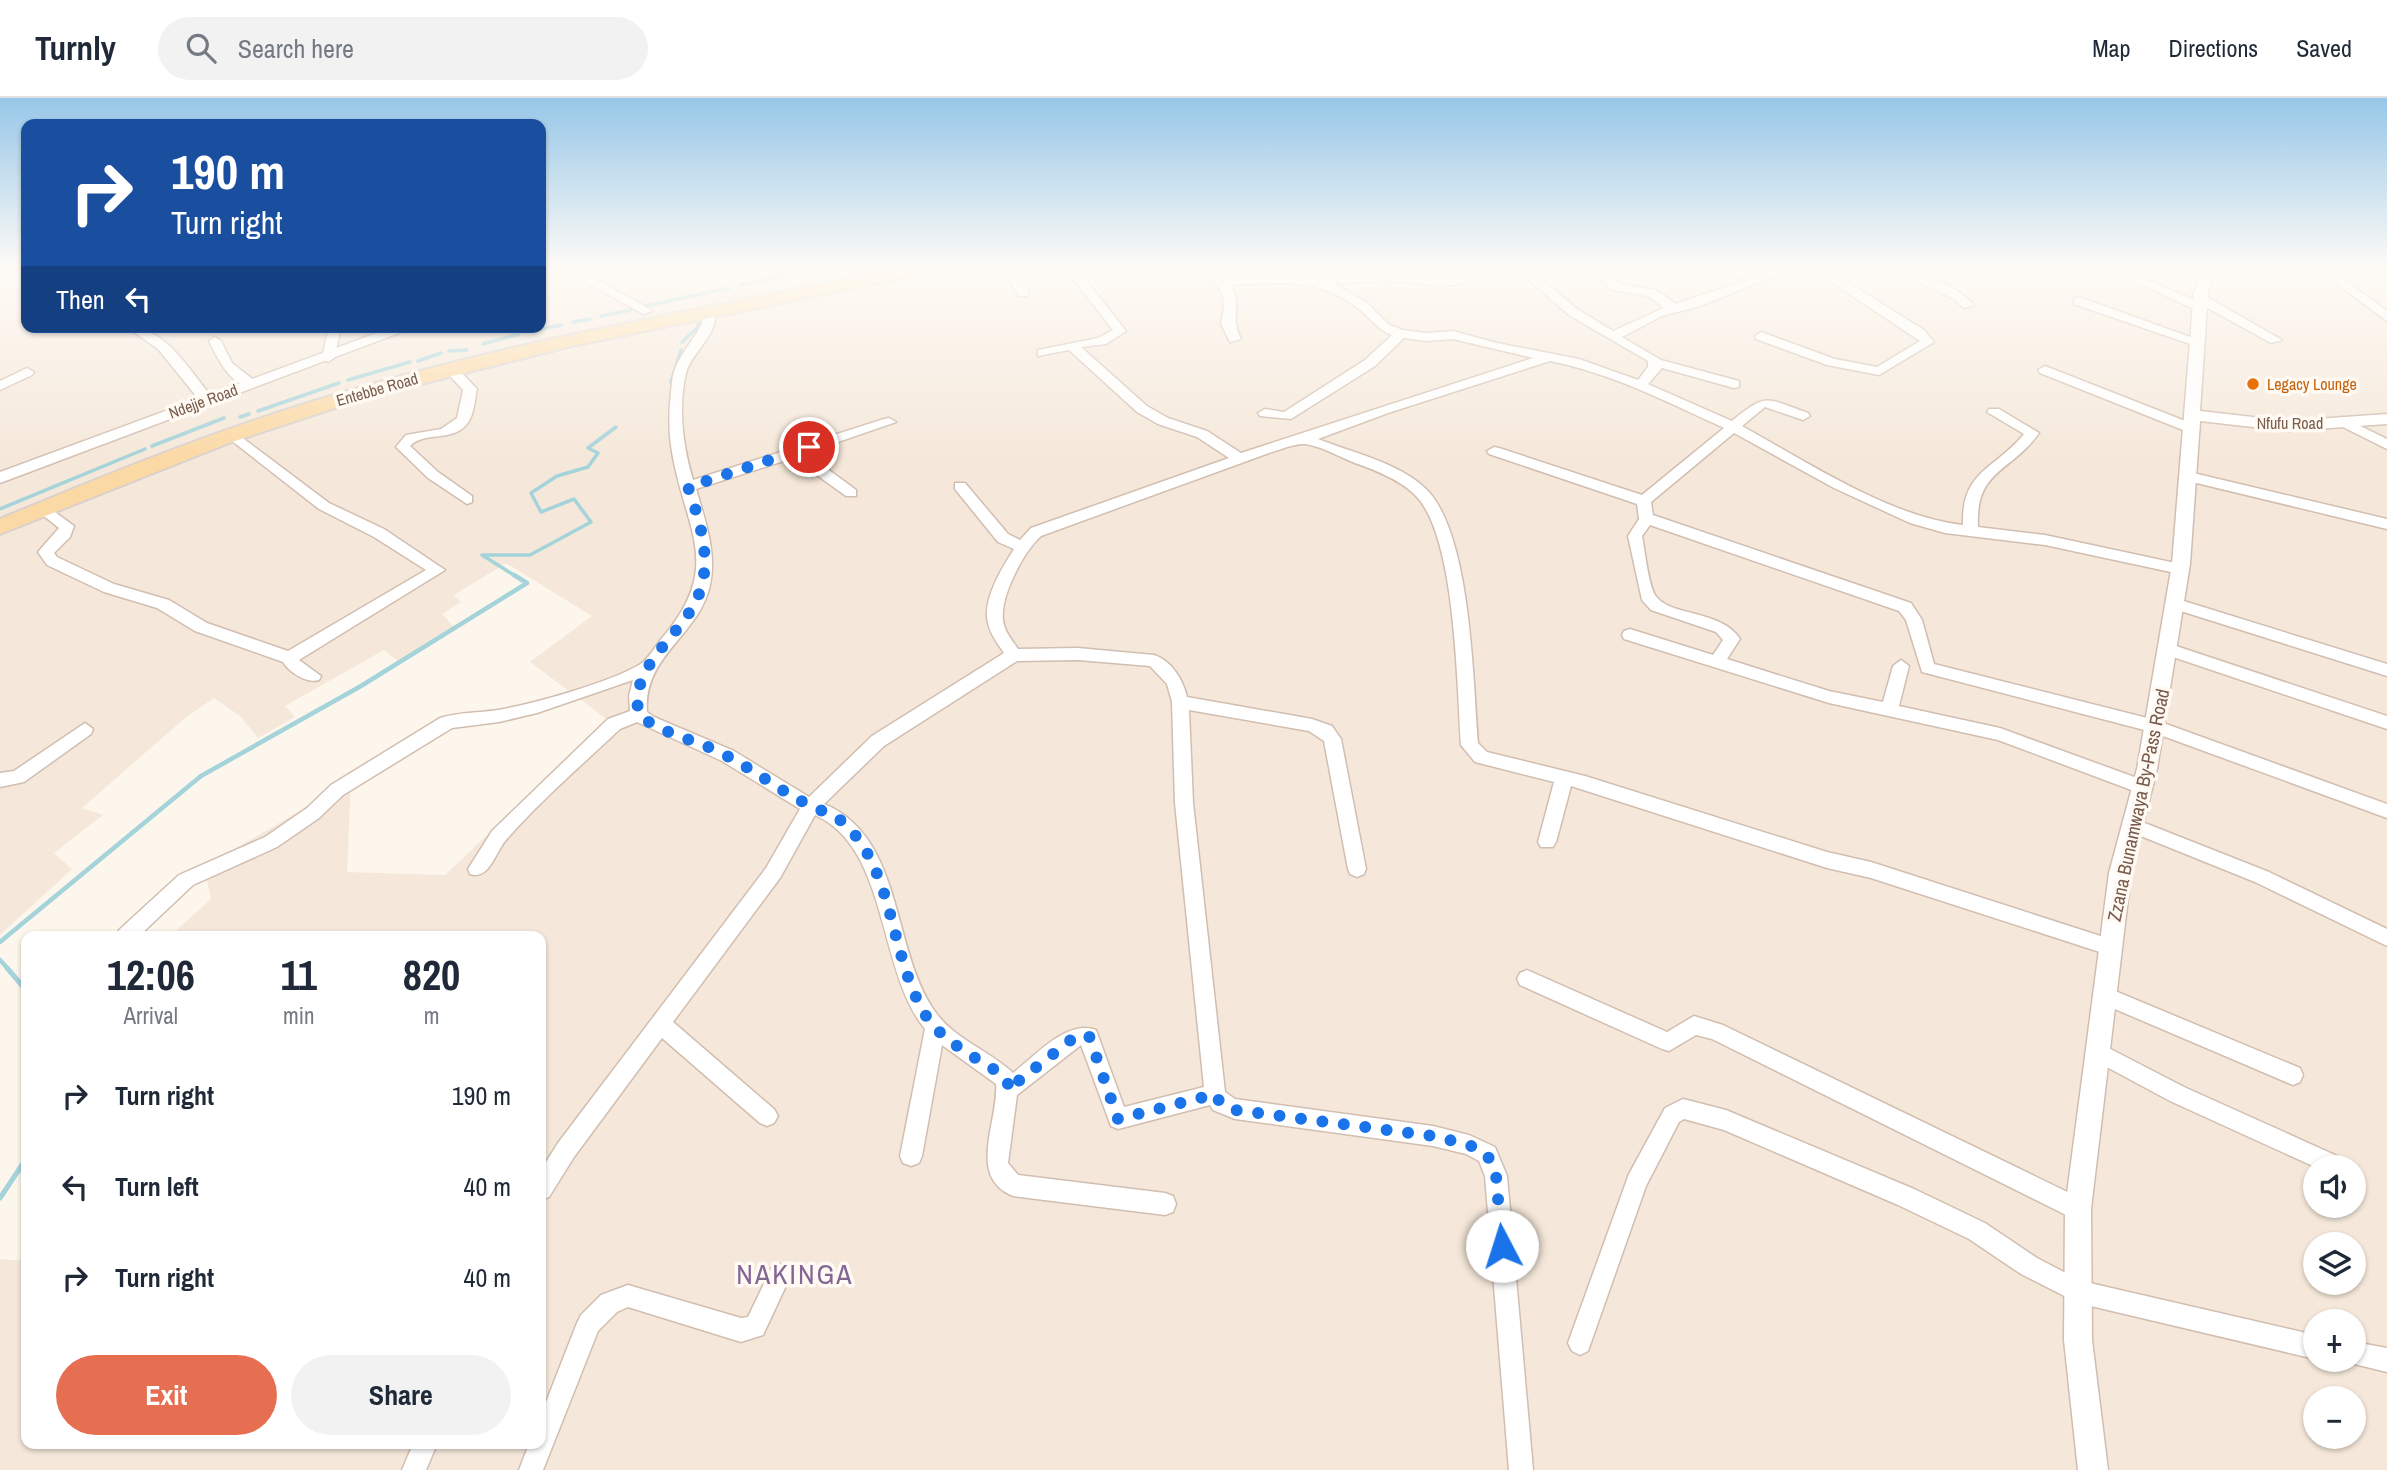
<!DOCTYPE html>
<meta charset="utf-8">
<style>
:root{--surface:#fff;--page:#f2f2f3;--text:#1f2937;--muted:#747a83;--line:#e0e1e3;--accent:#e76f51}
body{margin:0;font-family:"Archivo Narrow",sans-serif;background:var(--page);color:var(--text);height:100vh;display:flex;flex-direction:column;font-size:26px;white-space:nowrap}
*{box-sizing:border-box;margin:0}
p{font-size:23px;color:var(--muted)}
.icon{flex:none;width:38px;height:38px;fill:none;stroke:currentColor;stroke-width:2;stroke-linecap:round;stroke-linejoin:round}
.map{position:relative;flex:1;overflow:hidden}
.drawer{position:absolute;left:21px;top:833px;width:525px;height:518px;display:flex;flex-direction:column;background:var(--surface);border-radius:14px;box-shadow:0 2px 5px #0004}
.drawer>*{flex:none}
.top-card{position:absolute;left:21px;top:21px;width:525px;height:214px;border-radius:14px;box-shadow:0 2px 5px #0004;background:#1a4fa0;color:#fff;overflow:hidden}
.controls{position:absolute;left:2303px;top:1057px;display:grid;gap:14px}
.controls a{display:grid;place-items:center;width:63px;height:63px;border-radius:50%;background:var(--surface);box-shadow:0 2px 5px #0004;font-size:35px}
.pin{position:absolute;display:grid;place-items:center;width:60px;height:60px;color:#fff;margin:-30px;border:4px solid #fff;border-radius:50%;box-shadow:0 2px 7px #0007}
.me{position:absolute;width:77px;margin:-38px;rotate:355deg;stroke-linejoin:round;filter:drop-shadow(0 0 5px #0008)}
.turn{display:flex;align-items:center;gap:24px;height:147px;padding:0 35px;font-size:32px}
.turn .icon{width:91px;height:91px;stroke-width:2.5}
.turn b{display:block;font-size:49px;line-height:60px}
.then{display:flex;align-items:center;height:66px;padding:0 35px;background:#0003;gap:14px;font-size:26px}
.eta{display:flex;justify-content:space-evenly;align-items:center;height:119px;text-align:center}
.eta b{font-size:42px;font-weight:700;line-height:49px}
.primary-button{display:flex;gap:14px;margin-top:auto;padding:14px 35px}
.primary-button a{flex:1;height:80px;border-radius:42px;background:var(--accent);color:#fff;font-size:28px;font-weight:700;line-height:80px;text-align:center}
.primary-button a+a{background:var(--page);color:var(--text)}
ul{padding:0;list-style:none}
li{display:flex;align-items:center;gap:21px;height:91px;padding:0 35px}
li div{flex:1}
li b{display:block;font-size:26px}
li em{font-style:normal}
header{display:flex;align-items:center;gap:42px;box-sizing:border-box;height:98px;padding:0 35px;background:var(--surface);border-bottom:2px solid var(--line)}
header strong{font-size:33px}
nav{display:flex;gap:38px;margin-inline-start:auto;font-size:24px}
.search{width:490px;height:63px;background:var(--page);display:flex;align-items:center;gap:18px;box-sizing:border-box;padding:0 24px;border-radius:38px;color:var(--muted);font-size:26px}
.map>svg:first-child{display:block}
</style>
<header>
<strong>Turnly</strong>
<div class="search"><svg class="icon" aria-label="search" viewBox="0 0 24 24"><circle cx="10" cy="10" r="6"/><path d="M15 15l6 6"/></svg>Search here</div>
<nav><a>Map</a><a>Directions</a><a>Saved</a></nav>
</header>
<div class="map">
<svg width="2387" height="1372" viewBox="0 0 2387 1372">
<rect width="100%" height="100%" fill="#fdf6ec"/>
<path fill="#f5e8da" fill-rule="evenodd" d="M 0,169 L 26,169 L 26,229 L 541,229 L 541,169 L 2387,169 L 2387,1372 L 0,1372 L 0,1161 L 26,1163 L 26,1346 L 541,1346 L 541,838 L 170,838 L 211,801 L 204,769 L 351,683 L 347,774 L 445,777 L 608,622 L 530,564 L 592,518 L 506,465 L 454,497 L 461,504 L 442,516 L 454,529 L 398,563 L 384,552 L 285,608 L 295,619 L 258,640 L 240,618 L 214,600 L 185,620 L 82,710 L 103,717 L 54,755 L 72,771 L 0,837 ZM 2315,1069 L 2354,1069 L 2354,1108 L 2315,1108 ZM 2315,1146 L 2354,1146 L 2354,1185 L 2315,1185 ZM 2315,1223 L 2354,1223 L 2354,1262 L 2315,1262 ZM 2315,1300 L 2354,1300 L 2354,1339 L 2315,1339 Z"/>
<g fill="none" stroke-linecap="round" stroke-linejoin="round">
<g stroke="#a5d3da" stroke-width="3.5">
<path d="M 826,170 L 836,171"/>
<path d="M 792,176 L 798,175"/>
<path d="M 741,187 L 782,178"/>
<path d="M 645,208 L 729,190"/>
<path d="M 601,218 L 631,212"/>
<path d="M 573,224 L 590,221"/>
<path d="M 526,234 L 562,227"/>
<path d="M 682,244 L 698,229 L 700,220"/>
<path d="M 483,246 L 519,236"/>
<path d="M 449,253 L 467,252"/>
<path d="M 418,263 L 441,255"/>
<path d="M 348,282 L 410,264"/>
<path d="M 671,284 L 681,252"/>
<path d="M 258,313 L 339,285"/>
<path d="M 240,319 L 249,316"/>
<path d="M 152,348 L 224,320"/>
<path d="M 0,411 L 145,351"/>
<path d="M 517,479 L 482,457 L 530,457 L 591,424 L 574,401 L 541,414 L 531,395 L 557,378 L 588,369 L 598,355 L 588,350 L 616,329"/>
</g>
<g stroke="#a5d3da" stroke-width="4.5">
<path d="M 0,844 L 201,678 L 361,588 L 527,485 L 514,477"/>
<path d="M 0,862 L 9,872"/>
</g>
<g stroke="#a5d3da" stroke-width="5">
<path d="M 7,870 L 26,892"/>
<path d="M 0,1100 L 26,1061"/>
</g>
<g stroke="#d1beb0" stroke-width="3">
<g id="minor">
<path d="M 559,169 L 574,169 L 653,213 L 643,216 Z"/>
<path d="M 1002,169 L 1014,169 L 1029,195 L 1027,198 L 1019,198 Z"/>
<path d="M 1064,169 L 1076,169 L 1126,233 L 1106,246 L 1081,249 L 1147,308 L 1168,320 L 1207,333 L 1241,355 L 1533,260 L 1453,241 L 1426,243 L 1404,240 L 1375,268 L 1291,321 L 1260,318 L 1258,315 L 1265,311 L 1284,314 L 1365,262 L 1392,237 C 1376,231 1368,217 1354,207 C 1313,179 1279,185 1231,187 C 1243,209 1229,217 1241,241 L 1230,244 L 1221,226 C 1229,192 1219,192 1200,169 L 1213,169 L 1226,180 L 1291,177 L 1319,180 L 1389,175 L 1448,181 L 1465,175 L 1471,169 L 1484,169 C 1461,200 1423,183 1391,183 C 1372,182 1354,185 1335,186 L 1366,204 L 1389,227 L 1403,232 L 1426,235 L 1453,233 L 1497,245 L 1579,261 L 1638,282 L 1648,269 L 1648,263 L 1569,217 L 1514,169 L 1527,169 L 1577,211 L 1613,233 L 1664,210 L 1648,198 L 1612,192 L 1588,169 L 1601,169 L 1620,186 L 1656,192 L 1676,206 L 1746,182 L 1723,169 L 1738,169 L 1757,178 L 1781,169 L 1797,169 L 1700,208 L 1662,218 L 1622,239 L 1661,262 L 1739,283 L 1739,289 L 1734,290 L 1662,270 L 1648,286 L 1732,323 C 1767,294 1766,300 1808,315 L 1810,318 L 1803,322 L 1765,309 L 1742,328 C 1807,364 1890,419 1963,427 C 1961,372 1995,372 2024,336 L 1987,314 L 1989,311 L 1999,311 L 2039,335 C 2011,375 1975,371 1978,429 L 2045,437 L 2180,466 L 2188,471 L 2180,476 L 2045,447 L 1945,435 L 1910,425 L 1834,390 L 1734,335 L 1651,404 L 1653,417 L 1911,505 L 1922,522 L 1934,566 L 2155,622 L 2387,706 L 2387,720 L 2152,634 L 1922,574 L 1906,522 L 1899,513 L 1650,427 L 1642,438 C 1645,453 1648,485 1655,497 C 1669,519 1721,511 1740,541 L 1727,561 L 1829,593 L 1883,604 L 1893,568 L 1901,562 L 1909,568 L 1899,608 L 2000,630 L 2148,684 L 2151,689 L 2148,694 L 2142,696 L 1998,642 L 1829,605 L 1624,541 L 1622,537 L 1624,533 L 1630,531 L 1713,557 L 1723,542 L 1716,534 L 1651,512 L 1642,502 L 1628,438 L 1639,421 L 1637,406 L 1489,356 L 1487,353 L 1494,349 L 1499,350 L 1642,397 L 1724,330 C 1667,304 1611,275 1550,263 L 1388,315 L 1318,341 C 1353,355 1397,364 1425,390 C 1471,433 1473,582 1478,645 L 1487,654 L 1585,678 L 1827,754 L 1871,764 L 2116,843 L 2119,849 L 2116,855 L 2109,857 L 1871,780 L 1827,770 L 1571,688 L 1556,744 L 1553,749 L 1541,749 L 1538,744 L 1554,684 L 1475,664 L 1461,647 C 1457,588 1456,439 1416,398 C 1401,382 1375,372 1355,365 C 1340,359 1321,348 1305,346 C 1295,345 1279,352 1269,355 L 1041,438 C 1024,453 1000,498 1003,522 C 1004,533 1012,542 1018,551 L 1078,550 L 1154,557 C 1172,563 1183,582 1187,599 L 1312,621 L 1332,628 L 1341,641 L 1366,771 L 1364,776 L 1357,779 L 1350,776 L 1348,771 L 1324,643 L 1309,633 L 1189,612 L 1193,705 L 1225,994 L 1235,1001 L 1433,1028 L 1469,1037 L 1495,1049 L 1507,1078 L 1533,1372 L 1509,1372 L 1485,1078 L 1479,1063 L 1466,1056 L 1433,1048 L 1235,1021 L 1213,1012 L 1210,1007 L 1118,1031 L 1111,1028 L 1081,947 L 1017,997 L 1008,1065 L 1018,1077 L 1165,1095 L 1173,1098 L 1176,1106 L 1173,1114 L 1165,1117 L 1013,1098 C 966,1079 999,1022 996,986 L 942,947 L 922,1058 L 919,1065 L 911,1068 L 903,1065 L 900,1058 L 925,931 C 877,872 889,750 815,717 L 780,780 L 673,924 L 774,1011 L 778,1018 L 774,1025 L 767,1028 L 760,1025 L 662,940 L 574,1059 L 549,1099 L 541,1102 L 541,1072 L 558,1045 L 766,770 L 800,711 L 722,663 L 637,624 L 620,631 C 582,667 541,702 506,742 C 496,753 489,783 470,776 L 468,771 L 492,733 L 608,621 L 630,613 L 629,598 L 633,582 L 537,615 L 499,624 L 452,630 L 343,697 L 319,720 L 277,749 L 193,787 L 139,838 L 117,838 L 119,832 L 179,777 L 265,739 L 307,710 L 331,687 L 440,620 C 459,614 478,615 498,612 C 533,606 608,585 639,567 C 648,562 656,547 663,539 C 724,467 685,432 672,354 C 668,332 669,308 672,285 C 674,261 692,246 702,225 L 703,219 L 700,216 L 706,212 L 714,213 C 721,234 691,255 686,275 C 678,310 683,349 693,382 L 884,321 L 889,320 L 896,324 L 806,355 L 856,392 L 856,398 L 846,398 L 793,360 L 696,391 C 705,422 717,455 710,487 C 699,538 643,557 647,614 L 654,619 L 734,653 L 809,699 L 872,638 L 1004,555 C 998,546 990,536 988,525 C 982,502 1002,470 1014,451 L 998,444 L 955,391 L 955,385 L 965,385 L 1008,436 L 1020,442 L 1031,430 L 1229,360 L 1197,339 L 1158,326 L 1137,314 L 1069,252 L 1038,258 L 1038,252 L 1098,240 L 1113,232 ZM 1078,562 L 1150,568 L 1167,586 L 1172,604 L 1175,705 L 1204,989 L 1124,1009 L 1096,932 C 1067,921 1035,958 1013,975 C 989,952 953,941 934,912 C 891,850 904,739 824,706 L 884,648 L 1017,563 Z"/>
<path d="M 1809,169 L 1823,169 L 1924,232 L 1934,244 L 1879,277 L 1827,267 L 1756,241 L 1755,238 L 1761,234 L 1835,261 L 1877,269 L 1920,243 Z"/>
<path d="M 1889,169 C 1912,168 1959,189 1974,207 L 1964,210 L 1954,201 Z"/>
<path d="M 2104,169 L 2119,169 L 2196,203 L 2197,198 L 2205,198 L 2282,242 L 2271,245 L 2206,209 L 2204,212 L 2196,212 Z"/>
<path d="M 2314,169 L 2327,169 L 2387,213 L 2387,223 Z"/>
<path d="M 2375,169 L 2387,169 L 2387,178 Z"/>
<path d="M 2074,200 L 2082,200 L 2204,244 L 2193,247 L 2074,206 Z"/>
<path d="M 127,229 C 166,229 188,271 211,298 L 211,304 L 201,304 L 158,251 Z"/>
<path d="M 329,229 L 341,229 L 334,260 L 328,264 L 322,260 Z"/>
<path d="M 215,239 L 221,243 L 232,265 L 255,283 L 255,289 C 232,292 217,259 209,243 Z"/>
<path d="M 2045,268 L 2198,328 L 2200,331 L 2193,335 L 2188,334 L 2040,275 L 2038,272 Z"/>
<path d="M 444,269 L 457,270 L 477,291 C 475,301 474,315 469,323 C 455,346 425,332 410,348 L 438,374 L 472,398 L 472,404 L 467,406 L 428,380 L 396,349 L 406,337 L 441,331 L 457,320 L 463,292 L 449,277 L 439,276 L 437,273 Z"/>
<path d="M 27,270 L 34,274 L 32,277 L 0,292 L 0,283 Z"/>
<path d="M 2342,319 L 2387,341 L 2387,351 L 2337,326 L 2337,320 Z"/>
<path d="M 232,332 L 329,405 L 384,431 L 445,472 L 299,562 L 321,578 L 319,582 C 307,586 289,574 283,564 L 195,533 L 157,510 L 104,494 L 47,467 L 38,454 L 59,430 L 39,414 L 39,408 L 44,406 L 74,428 L 70,439 L 54,455 L 57,459 L 114,486 L 169,502 L 207,525 L 288,553 L 426,472 L 374,439 L 319,411 L 227,339 L 227,333 Z"/>
<path d="M 2189,374 L 2387,421 L 2387,431 L 2184,382 L 2184,376 Z"/>
<path d="M 2174,500 L 2387,566 L 2387,578 L 2168,509 L 2166,505 L 2168,501 Z"/>
<path d="M 2167,545 L 2387,618 L 2387,631 L 2161,555 L 2159,551 Z"/>
<path d="M 85,625 L 93,631 L 91,636 L 24,684 L 0,689 L 0,675 L 14,673 Z"/>
<path d="M 2132,720 L 2269,774 L 2387,831 L 2387,848 L 2255,784 L 2126,732 L 2123,727 L 2126,722 Z"/>
<path d="M 1527,872 L 1667,934 L 1694,918 L 1723,927 L 2086,1103 L 2089,1111 L 2086,1119 L 2078,1122 L 2070,1119 L 1712,941 L 1696,937 L 1669,953 L 1662,951 L 1520,887 L 1517,881 L 1520,875 Z"/>
<path d="M 2103,888 L 2300,970 L 2303,977 L 2300,984 L 2293,987 L 2286,984 L 2096,903 L 2093,897 L 2096,891 Z"/>
<path d="M 2097,944 L 2184,989 L 2346,1062 L 2349,1069 L 2315,1069 L 2170,1003 L 2090,960 L 2087,953 L 2090,946 Z"/>
<path d="M 1683,1001 L 1726,1012 L 1914,1091 L 1985,1125 L 2037,1160 L 2081,1183 L 2315,1237 L 2315,1261 L 2078,1205 L 2021,1176 L 1969,1141 L 1898,1107 L 1724,1032 L 1684,1021 L 1679,1024 L 1646,1088 L 1588,1253 L 1580,1257 L 1572,1253 L 1568,1245 L 1629,1076 L 1665,1010 Z"/>
<path d="M 780,1166 L 788,1169 L 791,1177 L 763,1237 L 741,1244 L 628,1209 L 617,1214 L 598,1233 L 543,1372 L 519,1372 L 529,1346 L 541,1346 L 541,1317 L 577,1225 L 581,1217 L 601,1197 L 628,1187 L 741,1220 L 748,1219 L 772,1169 Z"/>
<path d="M 2354,1244 L 2387,1250 L 2387,1274 L 2346,1264 L 2345,1262 L 2354,1262 Z"/>
<path d="M 413,1346 L 437,1346 L 426,1372 L 402,1372 Z"/>
</g>
</g>
<g stroke="#d1beb0" stroke-width="3">
<g id="tertiary">
<path d="M 550,169 L 572,169 L 541,180 L 541,172 Z"/>
<path d="M 2204,169 L 2218,169 L 2208,194 L 2200,313 L 2288,323 L 2387,316 L 2387,326 L 2288,333 L 2200,323 L 2190,466 L 2157,671 L 2131,775 L 2091,1111 L 2092,1242 L 2108,1372 L 2078,1372 L 2064,1242 L 2065,1111 L 2109,775 L 2137,671 L 2172,466 L 2194,194 Z"/>
<path d="M 393,229 L 415,229 L 0,385 L 0,374 Z"/>
</g>
</g>
<g stroke="#dad1cd" stroke-width="4">
<path id="primary" d="M 908,169 L 942,169 L 933,174 L 572,248 L 365,300 L 229,345 L 0,436 L 0,421 C 115,373 229,327 348,293 C 532,239 720,207 908,169 Z"/>
</g>
<use href="#minor" fill="#fff" fill-rule="evenodd"/>
<use href="#tertiary" fill="#fff" fill-rule="evenodd"/>
<use href="#primary" fill="#fbd9a5" fill-rule="evenodd"/>
</g>
<linearGradient id="sky" x2="0" y2="1"><stop stop-color="#97c7e8"/><stop offset="0.47" stop-color="#fefbf6"/><stop offset="1" stop-color="#fefbf6" stop-opacity="0"/></linearGradient>
<rect width="2387" height="361" fill="url(#sky)"/>
<g fill="none" stroke-linecap="round" stroke-linejoin="round">
<path stroke="#1a73e8" stroke-width="12" stroke-dasharray="0 21.6" d="M 809,349 L 688,389 C 699,421 711,457 701,490 C 688,536 627,565 639,617 C 663,636 690,640 717,653 C 749,668 777,691 809,707 C 822,714 835,716 846,727 C 895,775 890,860 926,918 C 942,943 977,960 1001,976 L 1008,985 L 1007,992 L 1076,938 L 1089,938 L 1118,1021 L 1216,996 L 1220,1005 L 1235,1012 L 1433,1038 L 1469,1047 L 1487,1056 L 1496,1077 L 1502,1148"/>
</g>
<circle fill="#e8710a" stroke="#fffaf3" stroke-width="2.5" cx="2253" cy="286" r="7"/>
<g text-anchor="middle" stroke-width="7" stroke-linejoin="round" paint-order="stroke">
<g font-size="16" fill="#c56008" stroke="#fffaf3" text-anchor="start">
<text x="2267" y="292">Legacy Lounge</text>
</g>
<g font-size="16" fill="#7a5c4d" stroke="#fffaf3">
<text transform="translate(377 291) rotate(-16)" y="6">Entebbe Road</text>
<text transform="translate(203 303) rotate(-20)" y="6">Ndejje Road</text>
<text x="2290" y="331">Nfufu Road</text>
</g>
<g font-size="19" fill="#7a5c4d" stroke="#fffaf3">
<text transform="translate(2138 707) rotate(-78)" y="7">Zzana Bunamwaya By-Pass Road</text>
</g>
<g font-size="28" letter-spacing="2" fill="#846695" stroke="#fffaf3">
<text x="795" y="1186">NAKINGA</text>
</g>
</g>
</svg>
<div class="controls">
<a><svg class="icon" aria-label="sound" viewBox="0 0 24 24"><path d="M4 9h4l5-4v14l-5-4H4zM17 9q2 3 0 6"/></svg></a>
<a><svg class="icon" aria-label="layers" viewBox="0 0 24 24"><path d="M12 4l9 5-9 5-9-5zM3 14l9 5 9-5"/></svg></a>
<a>+</a>
<a>−</a>
</div>
<div class="pin" style="left:809px;top:349px;background:#d93025"><svg class="icon" aria-label="arrive" viewBox="0 0 24 24"><path d="M6 21V4h12l-3 4 3 4H6"/></svg></div>
<svg class="me" style="left:1502px;top:1148px" viewBox="-20 -20 40 40"><circle r="19" fill="#fff"/><path d="M0-13L10 11 0 6-10 11z" fill="#1a73e8"/></svg>
<div class="top-card">
<div class="turn"><svg class="icon" aria-label="right" viewBox="0 0 24 24"><path d="M7 20v-9h11M14 6l5 5-5 5"/></svg><div><b>190 m</b>Turn right</div></div>
<div class="then">Then<svg class="icon" aria-label="left" viewBox="0 0 24 24"><path d="M17 20v-9H6M10 6l-5 5 5 5"/></svg></div>
</div>
<section class="drawer">
<div class="eta">
<div><b>12:06</b><p>Arrival</p></div>
<div><b>11</b><p>min</p></div>
<div><b>820</b><p>m</p></div>
</div>
<ul>
<li><svg class="icon" aria-label="right" viewBox="0 0 24 24"><path d="M7 20v-9h11M14 6l5 5-5 5"/></svg><div><b>Turn right</b></div><em>190 m</em></li>
<li><svg class="icon" aria-label="left" viewBox="0 0 24 24"><path d="M17 20v-9H6M10 6l-5 5 5 5"/></svg><div><b>Turn left</b></div><em>40 m</em></li>
<li><svg class="icon" aria-label="right" viewBox="0 0 24 24"><path d="M7 20v-9h11M14 6l5 5-5 5"/></svg><div><b>Turn right</b></div><em>40 m</em></li>
</ul>
<div class="primary-button"><a>Exit</a><a>Share</a></div>
</section>
</div>
